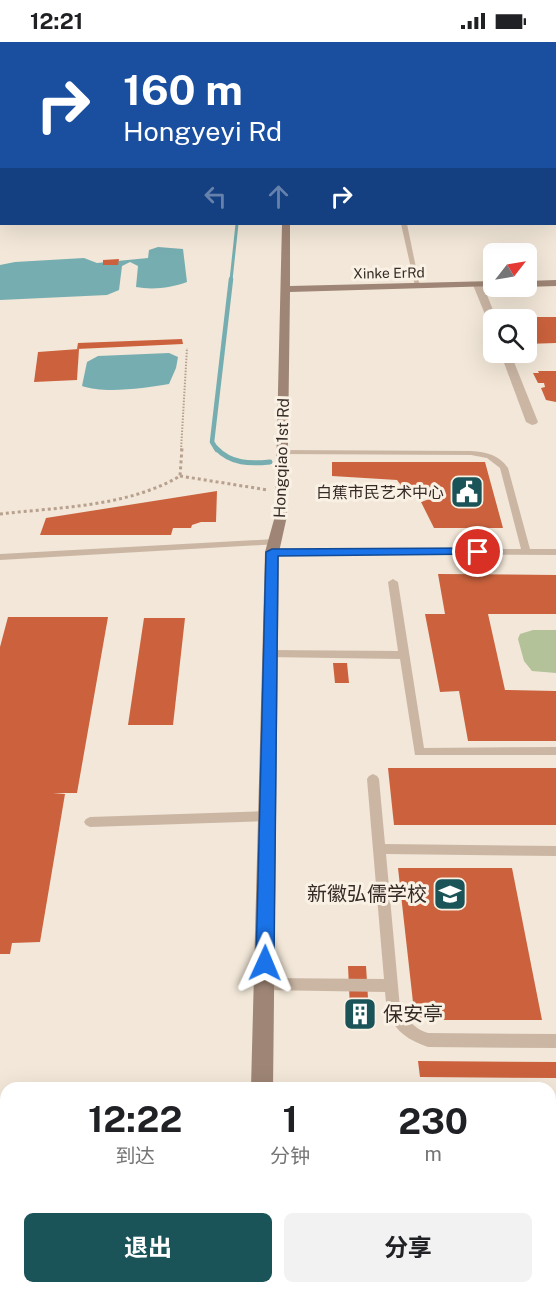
<!DOCTYPE html>
<html lang="zh">
<meta charset="utf-8">
<style>
:root{--surface:#fff;--page:#f2f2f2;--text:#202124;--muted:#757577;--accent:#1a5459}
body{margin:0;font-family:"Public Sans","Noto Sans SC",sans-serif;background:var(--page);color:var(--text);height:100vh;display:flex;flex-direction:column;font-size:22px;white-space:nowrap}
*{box-sizing:border-box;margin:0}
p{font-size:20px;color:var(--muted)}
.icon{flex:none;width:33px;height:33px;fill:none;stroke:currentColor;stroke-width:2;stroke-linecap:round;stroke-linejoin:round}
.map{position:relative;flex:1;overflow:hidden}
.sheet{position:absolute;left:0px;top:1040px;width:556px;height:212px;display:flex;flex-direction:column;background:var(--surface);border-radius:18px 18px 0 0;box-shadow:0 6px 24px #0002}
.sheet>*{flex:none}
.guide{position:absolute;left:0px;top:0px;width:556px;height:183px;box-shadow:0 6px 24px #0002;background:#1a4fa0;color:#fff;overflow:hidden}
.needle{width:39px;rotate:59deg}
.fabs{position:absolute;left:483px;top:201px;display:grid;gap:12px}
.fabs a{display:grid;place-items:center;width:54px;height:54px;border-radius:9px;background:var(--surface);box-shadow:0 6px 24px #0002;font-size:30px}
.pin{position:absolute;display:grid;place-items:center;width:51px;height:51px;color:#fff;margin:-26px;border:3px solid #fff;border-radius:50%;box-shadow:0 2px 6px #0007}
.me{position:absolute;width:66px;margin:-33px;rotate:1deg;stroke-linejoin:round;filter:drop-shadow(0 0 4px #0008)}
.turn{display:flex;align-items:center;gap:21px;height:126px;padding:0 24px;font-size:27px}
.turn .icon{width:78px;height:78px;stroke-width:2.5}
.turn b{display:block;font-size:42px;line-height:51px}
.lanes{display:flex;align-items:center;height:57px;padding:0 24px;background:#0003;justify-content:center;gap:30px;direction:ltr}
.lanes .off{opacity:.35}
.eta{display:flex;justify-content:space-evenly;align-items:center;height:102px;text-align:center}
.eta b{font-size:36px;font-weight:700;line-height:42px}
.primary-button{display:flex;gap:12px;margin-top:auto;padding:12px 24px}
.primary-button a{flex:1;height:69px;border-radius:9px;background:var(--accent);color:#fff;font-size:24px;font-weight:700;line-height:69px;text-align:center}
.primary-button a+a{background:var(--page);color:var(--text)}
.status{display:flex;justify-content:space-between;align-items:center;height:42px;padding:0 30px;background:var(--surface);direction:ltr}
.status svg{height:16px;fill:currentColor}
.map>svg:first-child{display:block}
</style>
<div class="status"><b>12:21</b><svg viewBox="0 0 49 12"><path d="M0 12V9h3v3zM5 12V6h3v6zM10 12V3h3v9zM15 12V0h3v12zM26 1h20v11H26zM47 4h2v5h-2z"/></svg></div>
<div class="map">
<svg width="556" height="1250" viewBox="0 0 556 1250">
<rect width="100%" height="100%" fill="#f2e7d8"/>
<path fill="#b3c298" d="M 556,588 L 556,631 L 532,629 L 524,619 L 518,597 L 520,592 L 533,588 Z"/>
<g fill="#76adb0">
<path d="M 158,205 L 183,207 L 187,240 C 171,246 152,248 136,245 L 138,224 L 130,220 L 122,224 L 119,248 L 107,253 L 0,258 L 0,223 L 15,220 L 84,216 L 97,221 L 148,216 L 149,208 Z"/>
<path d="M 169,311 L 178,315 L 176,326 L 169,342 C 145,346 105,352 82,344 L 87,320 L 98,314 Z"/>
</g>
<g fill="none" stroke-linecap="round" stroke-linejoin="round">
<path stroke="#76adb0" stroke-width="3" d="M 231,238 L 237,182"/>
<path stroke="#76adb0" stroke-width="4.5" d="M 217,408 L 212,400 L 231,237"/>
<path stroke="#76adb0" stroke-width="5" d="M 216,406 C 231,422 250,422 270,420"/>
</g>
<g fill="#cb623d">
<path d="M 119,217 L 118,223 L 103,223 L 103,218 Z"/>
<path d="M 514,275 L 556,275 L 556,301 L 526,302 L 526,278 L 515,278 Z"/>
<path d="M 182,297 L 183,302 L 77,307 L 78,301 Z"/>
<path d="M 79,307 L 77,338 L 34,340 L 38,310 Z"/>
<path d="M 538,329 L 556,329 L 556,360 L 546,358 L 541,346 L 545,345 L 544,341 L 538,341 L 533,331 L 539,331 Z"/>
<path d="M 332,420 L 485,420 L 503,486 L 434,486 L 421,460 L 441,453 L 439,448 L 403,446 L 397,438 L 332,434 Z"/>
<path d="M 217,449 L 216,480 L 201,480 L 192,483 L 191,486 L 173,486 L 171,493 L 40,493 L 46,476 Z"/>
<path d="M 438,532 L 556,533 L 556,572 L 488,572 L 505,648 L 556,649 L 556,699 L 468,699 L 459,649 L 440,650 L 425,572 L 445,572 Z"/>
<path d="M 8,575 L 108,575 L 77,751 L 53,751 L 65,752 L 40,900 L 12,901 L 10,912 L 0,912 L 0,605 Z"/>
<path d="M 144,576 L 185,576 L 173,683 L 128,683 Z"/>
<path d="M 333,621 L 347,621 L 349,641 L 335,641 Z"/>
<path d="M 388,726 L 556,726 L 556,783 L 394,783 Z"/>
<path d="M 398,826 L 512,826 L 542,978 L 415,978 Z"/>
<path d="M 348,924 L 366,924 L 370,987 L 351,987 Z"/>
<path d="M 418,1019 L 556,1020 L 556,1036 L 420,1035 Z"/>
<path d="M 0,1236 L 6,1236 L 6,1245 L 21,1245 L 21,1250 L 0,1250 Z"/>
</g>
<g fill="none" stroke-linecap="round" stroke-linejoin="round">
<path stroke="#b7a08e" stroke-width="2" stroke-dasharray="1.5 1.5" stroke-linecap="butt" d="M 181,408 L 187,306"/>
<g stroke="#b7a08e" stroke-width="3" stroke-dasharray="3 3" stroke-linecap="butt">
<path d="M 180,434 L 268,448"/>
<path d="M 0,472 C 60,465 127,465 180,434 L 182,406"/>
</g>
<g fill="#cbb6a4" fill-rule="evenodd">
<path d="M 11,0 L 15,0 L 10,2 Z"/>
<path d="M 83,0 L 87,0 L 87,1 L 83,2 Z"/>
<rect x="184" y="0" width="4" height="2"/>
<rect x="229" y="0" width="4" height="2"/>
<rect x="555" y="6" width="1" height="2"/>
<rect x="0" y="81" width="2" height="2"/>
<path d="M 555,104 L 556,105 L 556,110 L 555,109 Z"/>
<path d="M 401,182 L 407,182 L 420,245 L 415,244 Z"/>
<path d="M 278,408 L 471,409 C 487,410 499,413 508,426 L 530,507 L 556,507 L 556,513 L 269,512 L 267,510 L 272,507 L 521,507 L 500,426 L 487,416 L 471,413 L 281,412 L 278,412 Z"/>
<path d="M 275,497 L 280,500 L 278,502 L 0,518 L 0,512 Z"/>
<path d="M 393,537 L 398,540 L 424,706 L 556,705 L 556,713 L 415,713 L 400,617 L 266,615 L 265,612 L 270,608 L 398,609 L 388,540 Z"/>
<path d="M 373,732 L 377,734 L 379,737 L 385,802 L 556,804 L 556,814 L 386,812 L 400,966 C 407,978 415,987 428,991 L 556,992 L 556,1006 L 428,1005 C 399,995 387,981 385,950 L 264,948 L 259,947 L 257,942 L 259,937 L 264,936 L 384,937 L 367,737 L 369,734 Z"/>
<path d="M 268,769 L 272,771 L 274,774 L 272,777 L 268,779 L 90,785 L 86,783 L 84,780 L 86,777 L 90,775 Z"/>
<rect x="550" y="1209" width="6" height="16"/>
<path d="M 403,1245 L 419,1245 L 419,1250 L 401,1250 Z"/>
</g>
<g fill="#cbb6a4" fill-rule="evenodd">
<path d="M 280,0 L 286,0 L 287,2 L 281,2 Z"/>
<rect x="339" y="0" width="6" height="2"/>
<path d="M 396,0 L 402,0 L 403,2 L 397,2 Z"/>
<path d="M 478,240 L 483,243 L 497,278 L 494,278 L 494,285 L 489,282 L 473,243 Z"/>
<path d="M 500,310 L 510,310 L 538,380 L 536,382 L 532,383 L 526,380 Z"/>
</g>
<g fill="#9e8575" fill-rule="evenodd">
<path d="M 282,182 L 290,182 L 290,244 L 494,239 L 495,244 L 290,250 L 287,474 L 279,510 L 273,1046 L 251,1046 L 265,510 L 275,474 Z"/>
<path d="M 556,238 L 556,244 L 526,245 L 525,244 L 526,239 Z"/>
<rect x="550" y="1092" width="6" height="22"/>
<rect x="0" y="1093" width="6" height="22"/>
<rect x="245" y="1245" width="24" height="5"/>
</g>
</g>
<path fill="#1a73e8" stroke="#114b97" stroke-width="1.5" d="M 478,506 L 482,507 L 482,512 L 278,514 L 274,921 L 271,927 L 265,929 L 259,927 L 256,921 L 266,510 L 272,507 Z"/>
<defs>
<g id="civic-square" transform="scale(1.725)"><rect x="-9" y="-9" width="18" height="18" rx="4" fill="#1a5459" stroke="#faf1e5"/><path d="M-.6-6.5H3V-4.5H.6V-3L4-1V1h2V6H-6V1h2V-1L-.6-3ZM-1.2 2.5V6h2.4V2.5Z" fill="#fff"/></g>
<g id="school-square" transform="scale(1.725)"><rect x="-9" y="-9" width="18" height="18" rx="4" fill="#1a5459" stroke="#faf1e5"/><path d="M0-5L7-2L0 1L-7-2ZM-4 1L0 2.5L4 1V4Q0 6-4 4Z" fill="#fff"/></g>
<g id="building-square" transform="scale(1.725)"><rect x="-9" y="-9" width="18" height="18" rx="4" fill="#1a5459" stroke="#faf1e5"/><path d="M-4-6H4V6H1V3H-1V6H-4ZM-2.5-4.3h1.7v1.8h-1.7ZM.8-4.3h1.7v1.8H.8ZM-2.5-1h1.7V.8h-1.7ZM.8-1h1.7V.8H.8Z" fill="#fff"/></g>
</defs>
<g fill-rule="evenodd">
<use href="#civic-square" x="467" y="450"/>
<use href="#school-square" x="450" y="852"/>
<use href="#building-square" x="360" y="972"/>
</g>
<g text-anchor="middle" stroke-width="6" stroke-linejoin="round" paint-order="stroke">
<g font-size="14" fill="#362b26" stroke="#faf1e5">
<text transform="translate(389 231) rotate(-1)" y="5">Xinke ErRd</text>
</g>
<g font-size="16" fill="#362b26" stroke="#faf1e5">
<text transform="translate(281 416) rotate(-88)" y="6">Hongqiao 1st Rd</text>
</g>
<g font-size="16" fill="#362b26" stroke="#faf1e5" text-anchor="end">
<text x="444" y="456">白蕉市民艺术中心</text>
</g>
<g font-size="20" fill="#362b26" stroke="#faf1e5" text-anchor="end">
<text x="427" y="859">新徽弘儒学校</text>
<text x="383" y="979" text-anchor="start">保安亭</text>
</g>
</g>
</svg>
<div class="fabs">
<a><svg class="needle" viewBox="-14 -14 28 28"><path d="M0-13l5 13h-10z" fill="#e53935"/><path d="M0 13l5-13h-10z" fill="#757577"/></svg></a>
<a><svg class="icon" aria-label="search" viewBox="0 0 24 24"><circle cx="10" cy="10" r="6"/><path d="M15 15l6 6"/></svg></a>
</div>
<div class="pin" style="left:478px;top:510px;background:#d93025"><svg class="icon" aria-label="arrive" viewBox="0 0 24 24"><path d="M6 21V4h12l-3 4 3 4H6"/></svg></div>
<svg class="me" style="left:265px;top:921px" viewBox="-20 -20 40 40"><path d="M0-17L14 15 0 8-14 15z" fill="#1a73e8" stroke="#fff" stroke-width="4"/></svg>
<div class="guide">
<div class="turn"><svg class="icon" aria-label="right" viewBox="0 0 24 24"><path d="M7 20v-9h11M14 6l5 5-5 5"/></svg><div><b>160 m</b>Hongyeyi Rd</div></div>
<div class="lanes"><svg class="icon off" aria-label="left" viewBox="0 0 24 24"><path d="M17 20v-9H6M10 6l-5 5 5 5"/></svg><svg class="icon off" aria-label="ahead" viewBox="0 0 24 24"><path d="M12 20V5M6 11l6-6 6 6"/></svg><svg class="icon" aria-label="right" viewBox="0 0 24 24"><path d="M7 20v-9h11M14 6l5 5-5 5"/></svg></div>
</div>
<section class="sheet">
<div class="eta">
<div><b>12:22</b><p>到达</p></div>
<div><b>1</b><p>分钟</p></div>
<div><b>230</b><p>m</p></div>
</div>
<div class="primary-button"><a>退出</a><a>分享</a></div>
</section>
</div>
